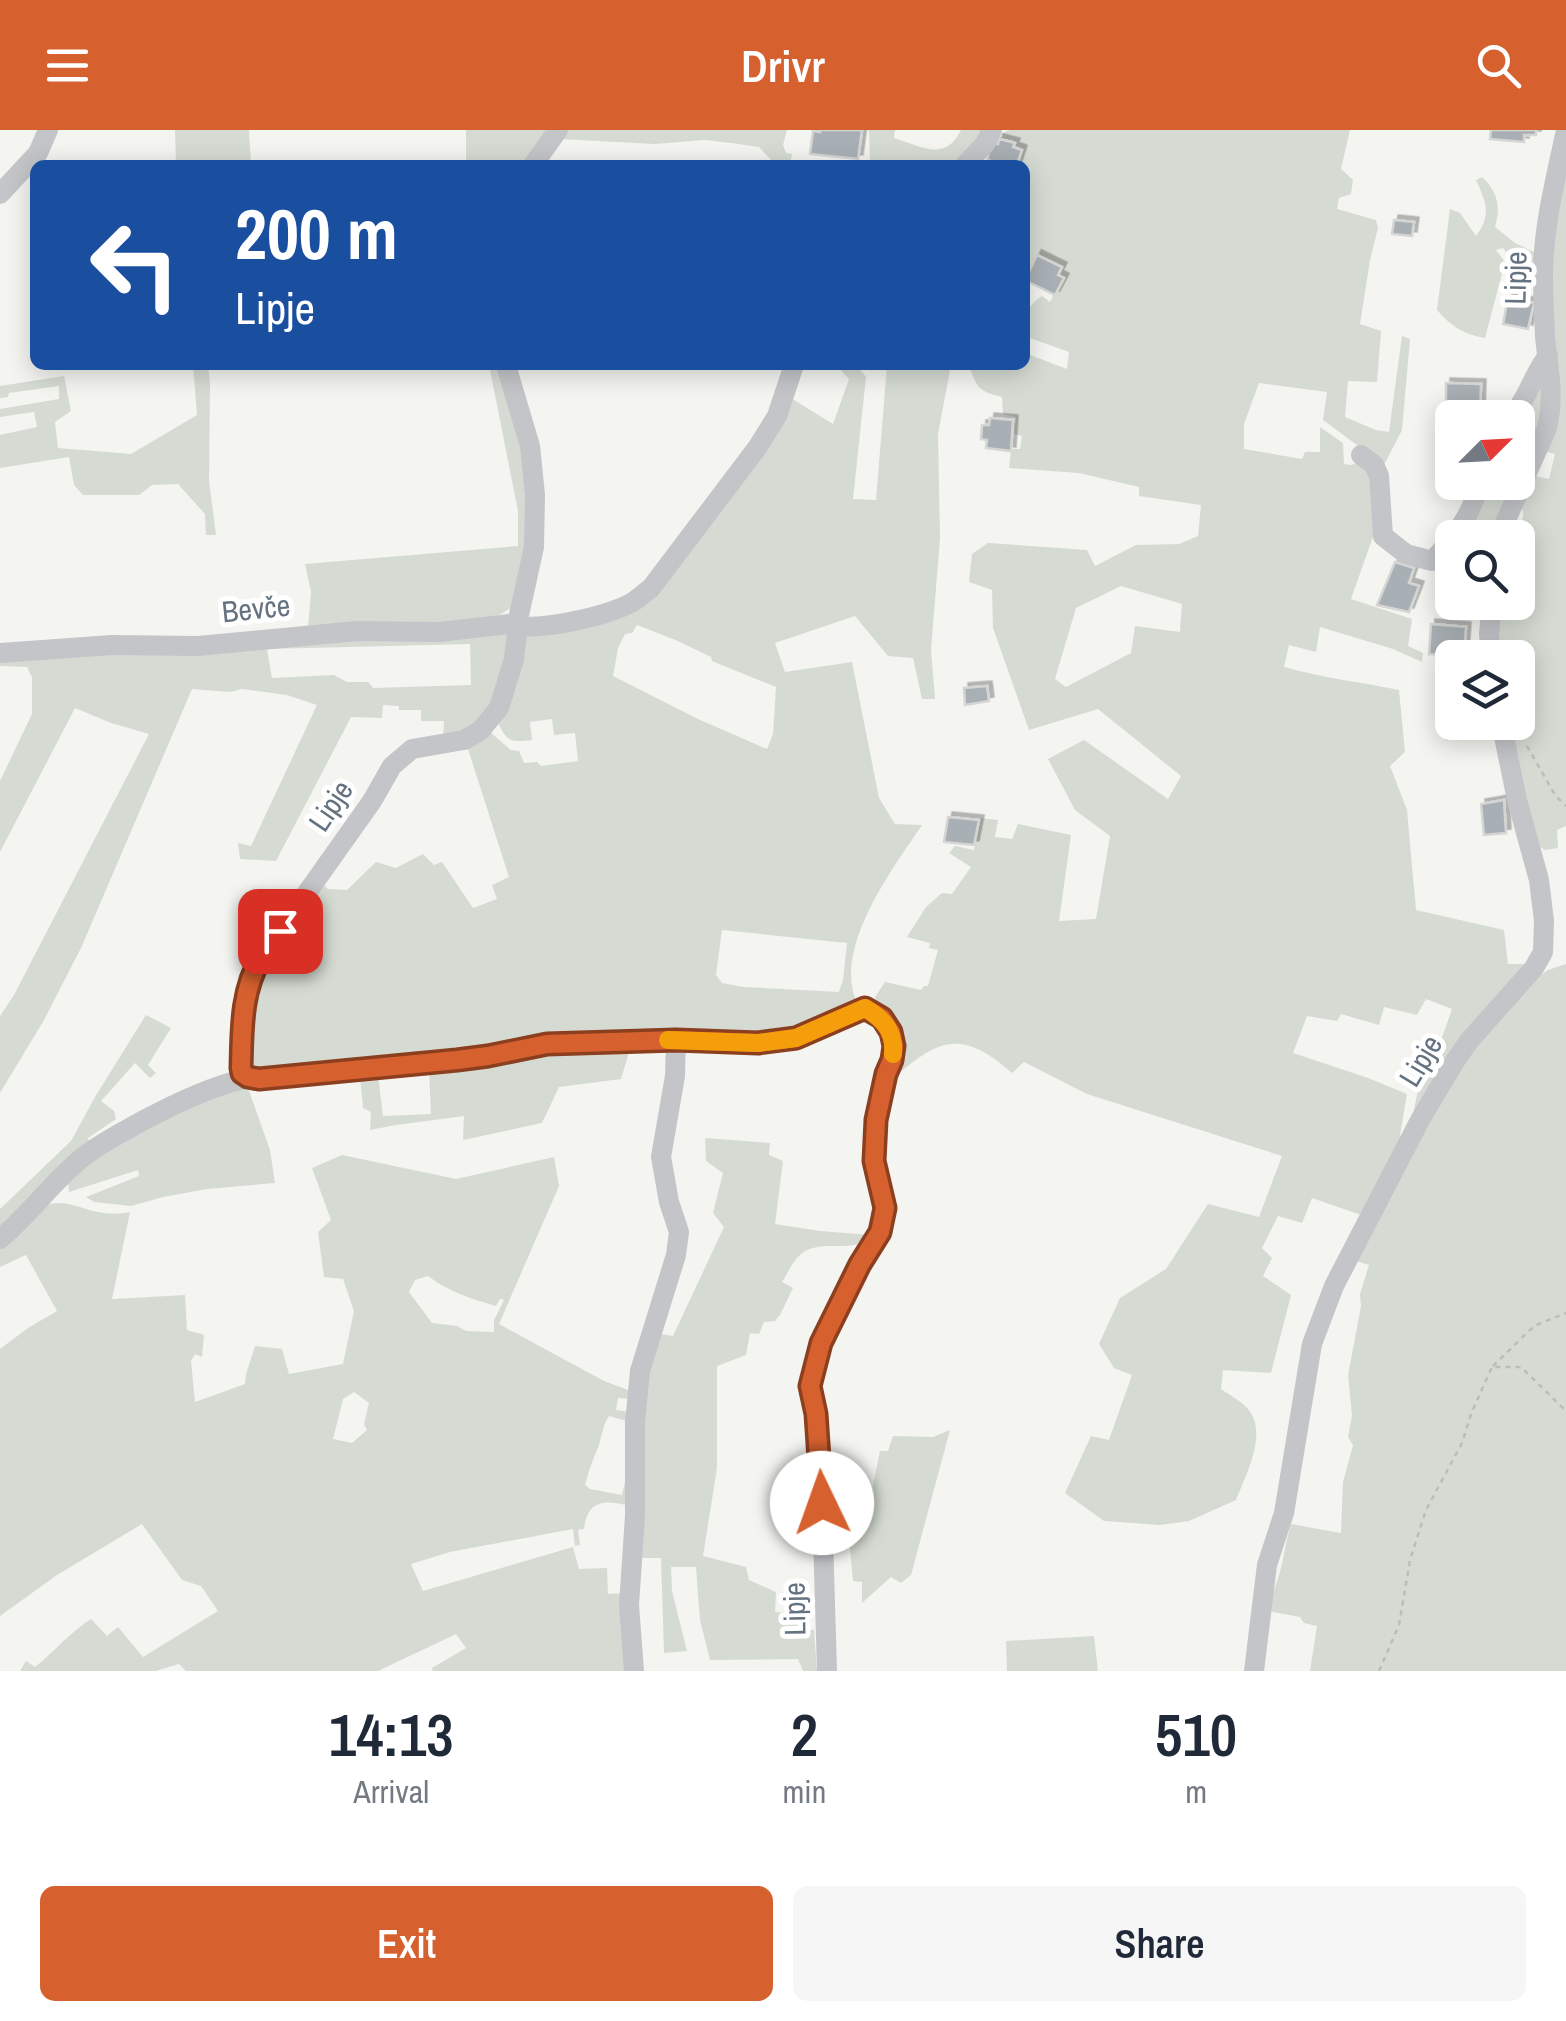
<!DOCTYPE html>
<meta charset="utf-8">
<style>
:root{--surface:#fff;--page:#f6f6f7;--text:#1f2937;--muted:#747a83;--accent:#d6612f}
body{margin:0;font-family:"Archivo Narrow",sans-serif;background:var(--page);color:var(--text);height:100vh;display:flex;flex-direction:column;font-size:38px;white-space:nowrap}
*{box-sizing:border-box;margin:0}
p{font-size:32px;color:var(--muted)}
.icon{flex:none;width:55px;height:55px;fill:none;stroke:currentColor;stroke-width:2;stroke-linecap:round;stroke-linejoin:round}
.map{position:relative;height:1541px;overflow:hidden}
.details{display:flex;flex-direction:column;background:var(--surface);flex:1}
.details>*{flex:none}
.top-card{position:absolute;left:30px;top:30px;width:1000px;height:210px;border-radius:15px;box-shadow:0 5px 25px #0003;background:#1a4fa0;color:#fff;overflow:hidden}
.needle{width:65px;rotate:66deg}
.controls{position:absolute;left:1435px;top:270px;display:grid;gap:20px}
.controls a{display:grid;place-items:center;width:100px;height:100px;border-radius:15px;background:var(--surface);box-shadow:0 5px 25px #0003;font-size:50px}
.pin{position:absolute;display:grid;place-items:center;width:85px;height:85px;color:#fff;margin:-42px;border-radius:20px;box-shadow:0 5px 15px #0006}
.me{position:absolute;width:110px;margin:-55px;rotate:357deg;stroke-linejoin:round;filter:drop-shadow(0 0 8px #0008)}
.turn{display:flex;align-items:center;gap:35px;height:210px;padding:0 40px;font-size:45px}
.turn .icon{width:130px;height:130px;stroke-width:2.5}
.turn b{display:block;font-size:70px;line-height:85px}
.eta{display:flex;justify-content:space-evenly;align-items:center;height:170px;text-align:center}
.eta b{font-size:60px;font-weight:600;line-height:70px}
.cta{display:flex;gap:20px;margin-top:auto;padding:20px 40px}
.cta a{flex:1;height:115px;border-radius:15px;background:var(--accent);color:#fff;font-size:40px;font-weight:600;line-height:115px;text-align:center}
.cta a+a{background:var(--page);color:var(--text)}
header{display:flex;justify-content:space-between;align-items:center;height:130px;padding:0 40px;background:var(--accent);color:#fff;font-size:45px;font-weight:600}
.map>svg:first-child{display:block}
</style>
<header><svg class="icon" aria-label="menu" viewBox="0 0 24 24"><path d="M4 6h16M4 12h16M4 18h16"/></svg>Drivr<svg class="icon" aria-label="search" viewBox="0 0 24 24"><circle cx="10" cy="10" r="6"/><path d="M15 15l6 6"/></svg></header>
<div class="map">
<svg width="1566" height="1541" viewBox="0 0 1566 1541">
<defs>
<filter id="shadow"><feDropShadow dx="4.5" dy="-4.5" stdDeviation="0" flood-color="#0004"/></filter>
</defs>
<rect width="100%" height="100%" fill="#f4f4f1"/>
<g fill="#d5dbd2" fill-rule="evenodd">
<path d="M 175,0 L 249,0 L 251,35 L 176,35 Z"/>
<path d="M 466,0 L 552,0 L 528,35 L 466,35 Z"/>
<path d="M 564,0 L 787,0 L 783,15 L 786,23 L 792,24 L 790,35 L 776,35 L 759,17 L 731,13 L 705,10 L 655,14 L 560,9 Z"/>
<path d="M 869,0 L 895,0 L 894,8 C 921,16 945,33 961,0 L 983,0 C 976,11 967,23 957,30 C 940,41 891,35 870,35 Z"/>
<path d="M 1009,0 L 1350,0 L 1341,39 L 1353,50 L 1351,64 L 1339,68 L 1337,79 L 1376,90 L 1378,98 L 1370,130 L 1360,194 L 1381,201 L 1377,252 L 1348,251 L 1345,287 L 1376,300 L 1389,302 L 1402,206 L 1410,209 L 1402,300 L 1384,335 L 1323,290 L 1327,262 L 1259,253 L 1244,294 L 1244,319 L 1302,329 L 1305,322 L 1320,322 L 1320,297 L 1343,313 L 1344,334 L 1351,335 L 1362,331 L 1368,335 L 1374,404 L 1351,469 L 1412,489 L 1408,516 L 1423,523 L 1422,532 L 1393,519 L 1320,497 L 1316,522 L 1289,515 L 1284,537 C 1322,548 1361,552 1399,560 L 1405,622 L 1390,636 L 1407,680 L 1416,780 L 1504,800 L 1508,834 L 1524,834 L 1517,848 L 1418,989 L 1414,979 L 1428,914 L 1439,916 L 1452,879 L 1426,869 L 1417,885 L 1384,877 L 1379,895 L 1341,884 L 1337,891 L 1307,886 L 1293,923 L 1368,948 L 1407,964 L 1400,1005 L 1406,1010 L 1364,1086 L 1312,1068 L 1302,1093 L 1278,1086 L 1262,1118 L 1272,1128 L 1263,1146 L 1291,1165 L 1271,1243 L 1223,1240 L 1221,1259 C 1231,1266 1246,1273 1252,1285 C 1265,1309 1245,1347 1236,1370 L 1189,1391 L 1160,1395 L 1104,1391 L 1065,1363 L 1091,1306 L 1109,1310 L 1132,1245 L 1114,1238 L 1099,1214 L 1120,1168 L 1166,1139 L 1208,1074 L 1259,1087 L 1282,1026 L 1087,964 L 1024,932 L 1012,943 C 963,900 940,907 894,948 L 875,867 L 885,852 L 921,860 L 924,856 L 928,856 L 938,820 L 929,818 L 930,813 L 907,807 L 926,777 L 942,763 L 952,764 L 971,737 L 949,723 L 955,716 L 974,720 L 980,688 L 998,690 L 995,707 L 1012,709 L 1018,694 L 1071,705 L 1059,791 L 1096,789 L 1110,706 L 1075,680 L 1048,629 L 1084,610 L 1168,669 L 1181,646 L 1098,579 L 1029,600 L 993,498 L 992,460 L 969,452 L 972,424 L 988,413 L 1087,420 L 1095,436 L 1136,415 L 1179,414 L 1198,406 L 1201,375 L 1139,366 L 1139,357 L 1079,343 L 1009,338 L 1011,319 L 1020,319 L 1022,306 L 1014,304 L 1016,287 L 1003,284 L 1002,267 C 978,261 977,258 969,235 L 1025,235 L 1025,223 L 1067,239 L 1069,222 L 1030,208 L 1025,221 C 1025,199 1020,179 1042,166 L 1050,172 L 1062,147 L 1037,129 L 1027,143 L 1025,142 L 1025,35 L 1016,35 L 1021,18 L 1013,15 L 1013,10 L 1000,8 L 1002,3 ZM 1121,456 L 1182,474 L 1180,502 L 1135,496 L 1131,523 L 1066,557 L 1055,549 L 1076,478 Z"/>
<path d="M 1566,39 L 1566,696 L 1557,700 L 1558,718 L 1545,720 L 1535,714 L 1507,593 L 1518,592 L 1518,528 L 1498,527 L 1497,473 L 1518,472 L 1518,408 L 1513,407 C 1521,395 1527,386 1520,373 L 1530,345 L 1549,349 L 1555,324 L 1543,321 L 1551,194 L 1553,105 Z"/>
<path d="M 1482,47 C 1498,62 1501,77 1495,97 L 1515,113 L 1538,124 L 1532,134 L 1520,138 L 1503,118 L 1496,120 L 1505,132 L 1485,208 C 1464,205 1451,196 1437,180 L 1450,79 L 1460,83 L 1476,106 C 1492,85 1486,72 1476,50 Z"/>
<path d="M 193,235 L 208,235 L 210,254 L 209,351 L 216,405 L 206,405 L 205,384 L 178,354 L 152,355 L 139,365 L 83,365 L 74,355 L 69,327 L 0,338 L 0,305 L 37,297 L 34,282 L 0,287 L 0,279 L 59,269 L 59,256 L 9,263 L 8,267 L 0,268 L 0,256 L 64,246 L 71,281 L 55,292 L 58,318 L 131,324 L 197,285 Z"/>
<path d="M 489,235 L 499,235 L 524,326 L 529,403 L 511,478 L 499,485 L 468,492 L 308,498 L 311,462 L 305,434 L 518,416 L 518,381 Z"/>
<path d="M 836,235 L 856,235 L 866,247 L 853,369 L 876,370 L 887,235 L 951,235 L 938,304 L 940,408 L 931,520 L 935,569 L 922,569 L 913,528 L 888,526 L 855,486 L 775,513 L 785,542 L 852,532 L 879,668 L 895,694 L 922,695 C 893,738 832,819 857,873 L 801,904 L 496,918 L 249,941 L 248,887 L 268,827 L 322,753 L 328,759 L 347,760 L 376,732 L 396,738 L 423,724 L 434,735 L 442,732 L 473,778 L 497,769 L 492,755 L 509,747 L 467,616 L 490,602 L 511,620 L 519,621 L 524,633 L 537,632 L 541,636 L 578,631 L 575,603 L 554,605 L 552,589 L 530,592 L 532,610 C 513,612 508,613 499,595 L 523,506 L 621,483 L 789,267 L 833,294 L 849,249 ZM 637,495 L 678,511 L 711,527 L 712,531 L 776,557 L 773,604 L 767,619 L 698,589 L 613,546 L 618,518 L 625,504 L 632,503 ZM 722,800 L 847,813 L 843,850 L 839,862 L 744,857 L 722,853 L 716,845 Z"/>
<path d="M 1543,237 L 1549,275 L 1546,287 L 1512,369 L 1484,407 L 1460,408 L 1472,396 L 1484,353 L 1518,352 L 1518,292 L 1526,279 Z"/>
<path d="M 512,497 L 496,573 L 477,598 L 443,609 L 444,591 L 421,591 L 421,580 L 399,580 L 399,576 L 383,575 L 382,588 L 351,587 L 276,731 L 240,729 L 238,713 L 251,716 L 317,575 L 287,565 L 242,559 L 230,562 L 192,559 L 81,818 L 44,890 L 0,963 L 0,886 L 14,865 L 149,604 L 111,593 L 75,578 L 0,722 L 0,651 L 32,584 L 32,547 L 27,537 L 0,536 L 0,526 ZM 470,514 L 471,555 L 373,558 L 368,552 L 347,552 L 334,545 L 272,548 L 267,519 Z"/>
<path d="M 1566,834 L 1566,1541 L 1310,1541 L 1317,1496 L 1304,1493 L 1300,1487 L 1268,1481 C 1271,1467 1276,1456 1280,1442 C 1284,1426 1286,1410 1291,1394 L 1341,1403 L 1343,1352 L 1353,1315 L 1348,1307 L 1352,1285 L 1348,1245 L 1361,1176 L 1360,1164 L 1369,1135 L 1353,1130 L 1459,929 L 1532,852 L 1548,840 Z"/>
<path d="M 146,885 L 171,898 L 148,935 L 156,943 L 150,948 L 135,933 L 101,971 L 114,981 L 116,989 L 88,1008 L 90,1014 L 0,1098 L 0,1079 L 71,1011 L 95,967 Z"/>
<path d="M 630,919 L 621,949 L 559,957 L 542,993 L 463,1010 L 464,986 L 396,995 L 370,1000 L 371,982 L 363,978 L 360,947 L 378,945 L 383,986 L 431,984 L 429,939 L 547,921 Z"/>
<path d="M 248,958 L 270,1020 L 275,1053 L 207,1059 L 163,1067 L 131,1076 L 94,1072 L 86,1067 L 139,1046 L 138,1040 L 69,1062 L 68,1051 L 87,1030 L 211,963 Z"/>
<path d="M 705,1008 L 770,1013 L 769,1025 L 783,1031 L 775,1094 L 820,1101 L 871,1105 C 855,1126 821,1107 801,1124 C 792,1132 788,1143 782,1152 L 793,1158 L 780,1185 L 775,1191 L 764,1192 L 759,1204 L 750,1203 L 746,1225 L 717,1236 L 717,1338 L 703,1426 L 746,1437 L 749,1450 L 776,1462 L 775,1482 L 800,1484 L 800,1499 L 814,1500 L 817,1541 L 803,1541 L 798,1529 L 710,1530 L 700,1490 L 696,1437 L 671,1437 L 672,1461 L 687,1521 L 664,1523 L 661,1428 L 635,1428 L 640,1268 L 655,1203 L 673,1206 L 724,1097 L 713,1083 L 723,1043 L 706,1031 Z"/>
<path d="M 342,1025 L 456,1049 L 554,1027 L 559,1056 L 499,1194 L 604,1251 L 631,1261 L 631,1269 L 618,1268 L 616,1280 L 630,1282 L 630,1292 L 609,1286 C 602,1296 602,1308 597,1320 C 592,1332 588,1343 585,1355 L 590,1359 L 622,1365 L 627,1343 L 626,1375 C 602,1369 587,1372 584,1399 L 578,1400 L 580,1415 L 575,1416 L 573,1399 L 450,1422 L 411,1434 L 423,1461 L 573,1417 L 579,1439 L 607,1438 L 608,1464 L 626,1463 L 629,1541 L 433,1541 L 432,1538 L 466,1518 L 456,1504 L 378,1541 L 186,1541 L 179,1534 L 156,1541 L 20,1541 L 26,1531 L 35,1537 C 54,1522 70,1502 91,1489 L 107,1506 L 118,1497 L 143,1527 L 218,1481 L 201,1456 L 182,1450 L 142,1394 L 57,1445 L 0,1486 L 0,1219 L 28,1198 L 57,1181 L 26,1125 L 0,1137 L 0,1116 C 13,1104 27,1084 42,1077 C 62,1067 78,1078 98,1082 C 109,1084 119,1084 130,1082 L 112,1169 L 185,1165 L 187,1200 L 204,1205 L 202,1227 L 195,1224 L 191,1231 L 195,1272 L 245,1254 L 246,1244 L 255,1216 L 282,1219 L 289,1244 L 343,1234 L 354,1181 L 343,1149 L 324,1147 L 318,1102 L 331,1090 L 312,1038 ZM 428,1146 C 447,1161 472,1169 496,1176 L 500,1169 L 504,1170 L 494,1190 L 494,1202 L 466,1201 L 457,1196 L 432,1193 L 409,1162 L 415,1150 ZM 354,1262 L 369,1273 L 364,1294 L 367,1300 L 352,1313 L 333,1309 L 343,1269 Z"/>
<path d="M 950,1300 L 911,1445 L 901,1453 L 891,1447 L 862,1473 L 862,1452 L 853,1451 L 849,1408 L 859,1369 L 870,1370 L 880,1321 L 888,1321 L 893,1306 L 933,1307 Z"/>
<path d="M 1094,1506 L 1098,1541 L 1007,1541 L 1006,1511 Z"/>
</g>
<g fill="#a9b0b5" stroke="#d5d6d4" stroke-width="2.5" filter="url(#shadow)">
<path d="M 820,0 L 862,0 L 858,29 L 810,24 L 813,1 L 820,2 Z"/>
<path d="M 1491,0 L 1536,0 L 1536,5 L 1524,5 L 1524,12 L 1490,9 Z"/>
<path d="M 999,9 L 1015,13 L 1013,17 L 1022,20 L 1017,35 L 1006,35 L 987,30 L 992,12 L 998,14 Z"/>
<path d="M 1394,90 L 1414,92 L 1412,106 L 1392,104 Z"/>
<path d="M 1037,125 L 1062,137 L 1058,145 L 1064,148 L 1055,165 L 1025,150 Z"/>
<path d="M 1508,168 L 1534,173 L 1528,199 L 1503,194 Z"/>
<path d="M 1446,253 L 1481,254 L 1480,288 L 1452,288 L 1452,292 L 1446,292 Z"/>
<path d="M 990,288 L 1013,290 L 1011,321 L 986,318 L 987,310 L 981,309 L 982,295 L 989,295 Z"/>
<path d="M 1395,432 L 1414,438 L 1409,453 L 1419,456 L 1409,482 L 1377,475 Z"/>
<path d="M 1431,494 L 1466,497 L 1464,526 L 1429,524 Z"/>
<path d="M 987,556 L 989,571 L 965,575 L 964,558 Z"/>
<path d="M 1452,577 L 1452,592 L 1481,592 L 1482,602 L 1447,609 L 1442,579 Z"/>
<path d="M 1504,670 L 1506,703 L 1484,705 L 1481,674 Z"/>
<path d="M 948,687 L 979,690 L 974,715 L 944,712 Z"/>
</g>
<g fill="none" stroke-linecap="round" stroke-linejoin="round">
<g stroke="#babcbe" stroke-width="2.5" stroke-dasharray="5 5" stroke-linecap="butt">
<path d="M 1527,616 L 1555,665 L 1566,676"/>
<path d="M 1493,1236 L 1534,1196 L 1566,1183"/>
<path d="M 1379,1541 L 1399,1495 L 1410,1430 L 1426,1380 L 1462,1313 L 1471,1284 L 1492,1237 L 1521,1237 L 1566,1281"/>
</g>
<g stroke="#c3c5c9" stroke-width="20">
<path d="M 533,35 L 558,0"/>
<path d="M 965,35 L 985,14 L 992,0"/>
<path d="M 0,64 L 38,23 L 48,0"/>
<path d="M 1510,288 C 1528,270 1532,245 1548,226"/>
<path d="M 1361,325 L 1374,335 L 1379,346 L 1383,406 L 1406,424 L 1432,431 C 1454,407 1473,385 1479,352"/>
<path d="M 1498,408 L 1547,298 C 1555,264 1548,240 1545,206 C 1544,186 1543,165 1543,145 C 1543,96 1556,48 1566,0"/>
<path d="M 0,523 L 112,515 L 198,516 L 357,501 L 439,502 L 510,494 C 536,503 606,486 631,473 C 638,469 644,463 651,458 L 757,318 L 777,286 L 794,235"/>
<path d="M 1491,528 L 1489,504 L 1492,472"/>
<path d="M 248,947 L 242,943 L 241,938 C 242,900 243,864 260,829 L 372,671 L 392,636 L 412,619 L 464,610 L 480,601 L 499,578 L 514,529 L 519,485 L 534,417 L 535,365 L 530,316 L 506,235"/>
<path d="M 0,1109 C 30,1084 53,1051 83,1027 C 113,1004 225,943 259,949 L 488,926 L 547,914 L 676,909 L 758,913 L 797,909 L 865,878 L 882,888 L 891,902 L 894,916 L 877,990 L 874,1031 L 885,1078 L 881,1102 L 860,1133 L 821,1213 L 810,1256 L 817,1284 L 822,1373 L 827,1541"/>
<path d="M 634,1541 L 629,1475 L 635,1386 L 635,1293 L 640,1241 L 676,1125 L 679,1102 L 669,1072 L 661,1027 L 675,946 L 676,909"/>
<path d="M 1254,1541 L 1267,1435 L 1284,1383 L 1312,1214 L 1334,1156 L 1420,990 L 1455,931 L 1469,911 L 1534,838 L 1543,822 L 1544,791 L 1539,750 L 1517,670 L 1501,592"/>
</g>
</g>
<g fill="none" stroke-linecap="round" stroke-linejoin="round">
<g stroke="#8b3f1f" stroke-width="25">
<path id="route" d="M 280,801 C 273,810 266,818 261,828 C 241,860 242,901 241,938 L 242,943 L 248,947 L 259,949 L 457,930 L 488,926 L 547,914 L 676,910 L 758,913 L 796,908 L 865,878 L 882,888 L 891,902 L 894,916 L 892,930 L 886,944 L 876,990 L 874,1031 L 885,1078 L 880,1102 L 860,1134 L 821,1213 L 810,1256 L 816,1284 L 822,1373"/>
</g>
<use href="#route" stroke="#d6612f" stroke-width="18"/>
<path stroke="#f59e0b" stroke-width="18" d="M 668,910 L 758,913 L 796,908 L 865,878 C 883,889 895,901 893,924"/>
</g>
<g text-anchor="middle" stroke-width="10" stroke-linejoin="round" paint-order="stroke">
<g font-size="30" fill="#657280" stroke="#fff">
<text transform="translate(1516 148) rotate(-89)" y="10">Lipje</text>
<text transform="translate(256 479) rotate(-6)" y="10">Bevče</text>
<text transform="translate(331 676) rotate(-56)" y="10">Lipje</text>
<text transform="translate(1421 931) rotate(-59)" y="10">Lipje</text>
<text transform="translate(795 1479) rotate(-91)" y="10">Lipje</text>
</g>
</g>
</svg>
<div class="controls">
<a><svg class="needle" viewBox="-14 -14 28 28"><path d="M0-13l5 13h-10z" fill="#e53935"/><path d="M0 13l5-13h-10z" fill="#747a83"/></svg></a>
<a><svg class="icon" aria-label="search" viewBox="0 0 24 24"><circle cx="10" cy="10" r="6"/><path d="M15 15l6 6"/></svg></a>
<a><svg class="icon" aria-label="layers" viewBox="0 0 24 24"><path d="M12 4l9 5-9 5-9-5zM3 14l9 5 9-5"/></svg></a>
</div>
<div class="pin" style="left:280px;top:801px;background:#d93025"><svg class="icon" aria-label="arrive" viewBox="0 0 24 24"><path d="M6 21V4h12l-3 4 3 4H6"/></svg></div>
<svg class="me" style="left:822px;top:1373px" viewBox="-20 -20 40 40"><circle r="19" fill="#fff"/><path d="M0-13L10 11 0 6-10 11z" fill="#d6612f"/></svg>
<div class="top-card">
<div class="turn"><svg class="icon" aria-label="left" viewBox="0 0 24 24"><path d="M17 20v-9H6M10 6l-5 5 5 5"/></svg><div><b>200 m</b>Lipje</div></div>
</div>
</div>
<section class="details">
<div class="eta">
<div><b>14:13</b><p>Arrival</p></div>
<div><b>2</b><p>min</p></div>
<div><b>510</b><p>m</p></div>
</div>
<div class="cta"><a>Exit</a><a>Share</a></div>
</section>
